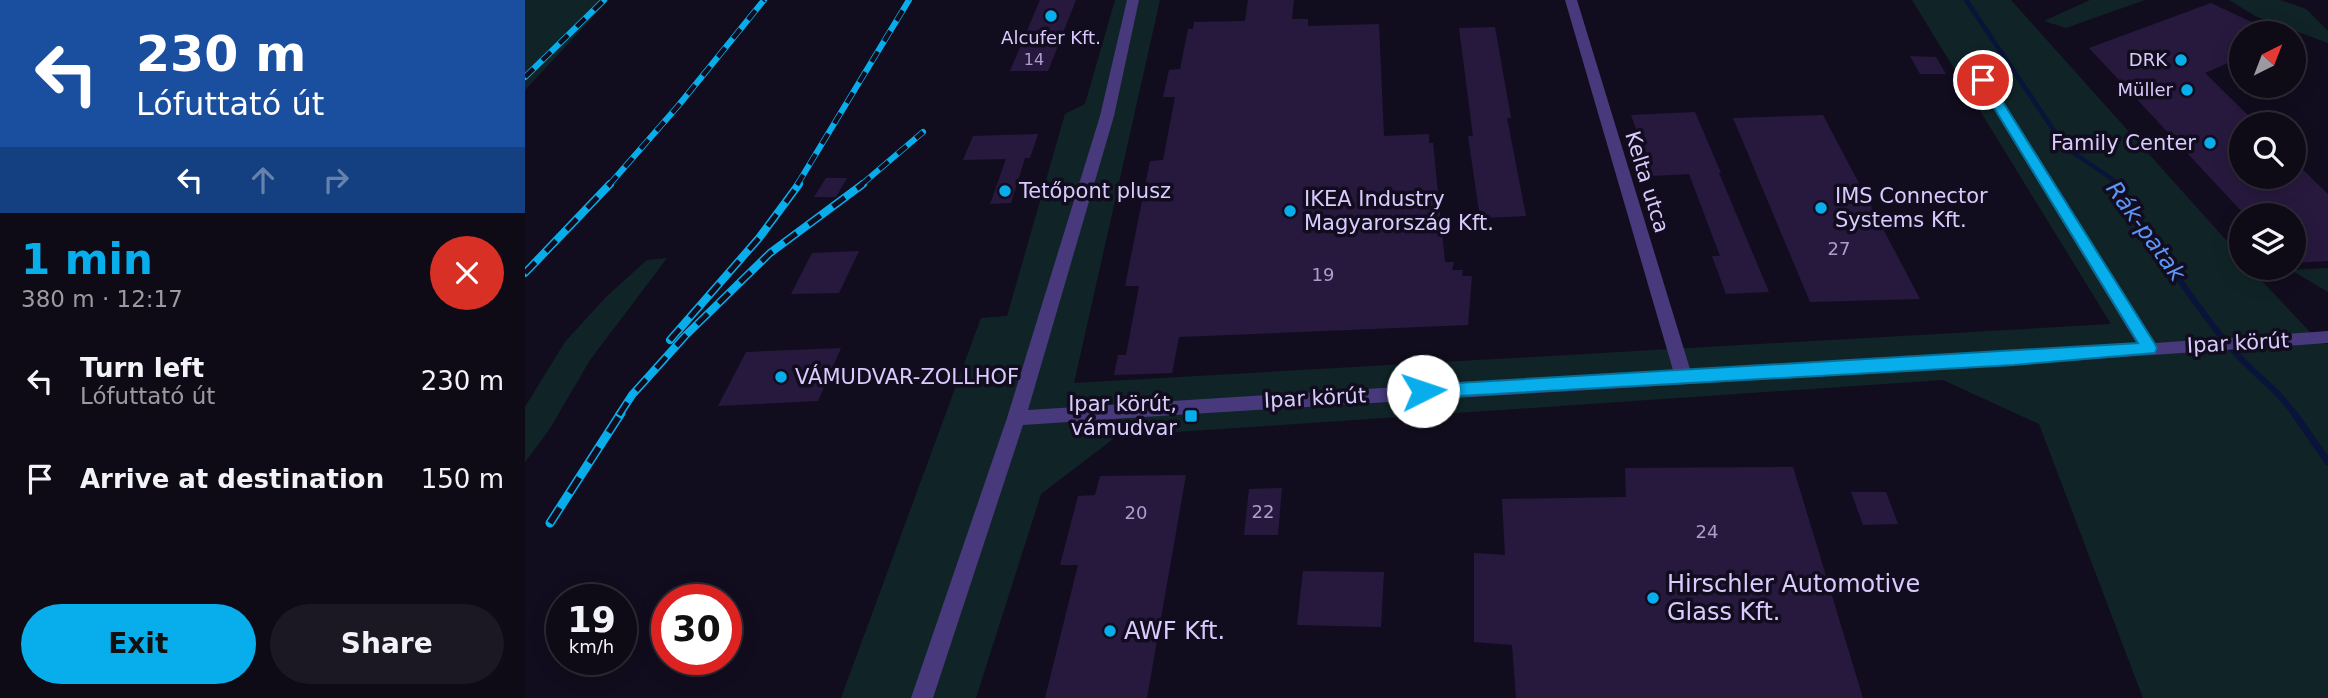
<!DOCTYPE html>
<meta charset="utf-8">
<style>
:root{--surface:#0e0a16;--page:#1c1823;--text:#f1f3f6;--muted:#9b9aa1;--line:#2e2b35;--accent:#08aeec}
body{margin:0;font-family:"DejaVu Sans",sans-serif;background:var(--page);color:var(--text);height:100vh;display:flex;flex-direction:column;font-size:26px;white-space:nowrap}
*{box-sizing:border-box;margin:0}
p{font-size:23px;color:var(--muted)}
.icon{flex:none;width:38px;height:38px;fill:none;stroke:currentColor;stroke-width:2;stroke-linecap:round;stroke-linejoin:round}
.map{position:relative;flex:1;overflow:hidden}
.drawer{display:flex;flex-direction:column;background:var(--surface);width:525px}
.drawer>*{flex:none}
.banner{background:#1a4fa0;color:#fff;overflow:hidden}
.needle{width:46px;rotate:42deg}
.controls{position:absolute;left:1704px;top:21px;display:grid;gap:14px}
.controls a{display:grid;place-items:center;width:77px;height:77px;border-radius:50%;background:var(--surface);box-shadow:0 4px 18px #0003,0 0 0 2px var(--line);font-size:35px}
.speed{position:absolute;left:21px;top:584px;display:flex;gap:14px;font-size:35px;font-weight:700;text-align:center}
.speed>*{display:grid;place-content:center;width:91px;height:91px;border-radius:50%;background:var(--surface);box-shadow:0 4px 18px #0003,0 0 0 2px var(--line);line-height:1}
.speed small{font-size:18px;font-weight:400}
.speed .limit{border:10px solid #d22;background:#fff;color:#111}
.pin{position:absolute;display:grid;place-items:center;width:60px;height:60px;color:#fff;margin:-30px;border:4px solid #fff;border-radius:50%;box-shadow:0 2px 7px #0007}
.me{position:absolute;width:77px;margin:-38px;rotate:86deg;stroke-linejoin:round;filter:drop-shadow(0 0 5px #0008)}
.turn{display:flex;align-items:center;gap:24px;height:147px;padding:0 21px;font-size:32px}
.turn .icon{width:91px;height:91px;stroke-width:2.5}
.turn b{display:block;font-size:49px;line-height:60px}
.lanes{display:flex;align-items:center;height:66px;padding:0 21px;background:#0003;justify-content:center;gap:35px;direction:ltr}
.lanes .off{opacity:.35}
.round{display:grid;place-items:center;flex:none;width:74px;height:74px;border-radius:37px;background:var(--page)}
.summary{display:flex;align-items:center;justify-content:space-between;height:119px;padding:0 21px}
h1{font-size:42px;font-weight:800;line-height:52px;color:var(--accent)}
.action{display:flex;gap:14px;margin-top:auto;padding:14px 21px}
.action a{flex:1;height:80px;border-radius:42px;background:var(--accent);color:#111;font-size:28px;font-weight:800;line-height:80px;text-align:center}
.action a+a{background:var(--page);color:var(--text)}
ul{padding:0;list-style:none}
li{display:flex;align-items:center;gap:21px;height:98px;padding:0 21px}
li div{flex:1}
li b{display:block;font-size:26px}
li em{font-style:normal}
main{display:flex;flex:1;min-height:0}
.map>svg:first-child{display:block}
</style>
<main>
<section class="drawer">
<div class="banner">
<div class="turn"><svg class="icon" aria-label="left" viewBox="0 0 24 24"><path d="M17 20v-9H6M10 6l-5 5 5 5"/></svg><div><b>230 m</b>Lófuttató út</div></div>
<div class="lanes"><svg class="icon" aria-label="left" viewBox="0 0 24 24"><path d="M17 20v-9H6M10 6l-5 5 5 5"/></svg><svg class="icon off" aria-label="ahead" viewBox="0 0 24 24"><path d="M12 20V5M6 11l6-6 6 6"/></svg><svg class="icon off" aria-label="right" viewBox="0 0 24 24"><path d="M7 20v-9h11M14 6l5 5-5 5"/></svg></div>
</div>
<div class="summary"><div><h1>1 min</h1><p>380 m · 12:17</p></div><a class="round" style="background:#d93025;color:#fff"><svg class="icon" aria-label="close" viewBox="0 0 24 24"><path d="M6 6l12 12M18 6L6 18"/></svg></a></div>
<ul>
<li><svg class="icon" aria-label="left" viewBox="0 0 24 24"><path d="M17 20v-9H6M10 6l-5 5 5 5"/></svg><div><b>Turn left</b><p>Lófuttató út</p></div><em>230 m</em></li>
<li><svg class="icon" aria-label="arrive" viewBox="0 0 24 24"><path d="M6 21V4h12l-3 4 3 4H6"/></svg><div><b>Arrive at destination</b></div><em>150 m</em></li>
</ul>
<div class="action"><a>Exit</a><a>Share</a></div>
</section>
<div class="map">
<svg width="1803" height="698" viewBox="0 0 1803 698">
<rect width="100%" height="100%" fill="#120d1e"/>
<g fill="#102427">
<path d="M 0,0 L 84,0 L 0,90 Z"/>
<path d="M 590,0 L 635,0 L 549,383 L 1586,324 L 1387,0 L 1486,0 L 1717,258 L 1717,268 L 1725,268 L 1796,344 L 1803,344 L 1803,698 L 1618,698 L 1514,424 L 1418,380 L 592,436 L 516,494 L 451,698 L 316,698 L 456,318 L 482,316 L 540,114 L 560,104 Z"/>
<path d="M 1565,0 L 1620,0 L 1541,28 L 1519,21 Z"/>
<path d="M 1704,0 L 1755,0 L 1781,9 L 1803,31 L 1803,43 L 1730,16 Z"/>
<path d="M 142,258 L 65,360 L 24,430 L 0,462 L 0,407 L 40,342 L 81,297 L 122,260 Z"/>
<path d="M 1803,268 L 1803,292 L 1766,270 Z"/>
</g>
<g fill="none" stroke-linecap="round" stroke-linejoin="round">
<path stroke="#0a1339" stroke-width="4.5" d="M 1441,0 L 1540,147 L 1587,179 L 1591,185"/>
<path stroke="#0a1339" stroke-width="6" d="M 1590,184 C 1628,239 1663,297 1706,348 C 1726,372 1753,389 1770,415"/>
<path stroke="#0a1339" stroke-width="7" d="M 1769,413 L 1803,462"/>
</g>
<g fill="#27193e">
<path d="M 515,0 L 551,0 L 523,71 L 485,71 Z"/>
<path d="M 723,0 L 769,0 L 767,19 L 783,19 L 783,26 L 854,24 L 859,136 L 904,134 L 904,143 L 908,143 L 920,262 L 929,262 L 927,270 L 938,270 L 937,276 L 947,276 L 943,325 L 654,337 L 647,373 L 589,375 L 593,355 L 601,355 L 614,286 L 600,286 L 625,161 L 638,160 L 650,97 L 638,97 L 644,70 L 655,69 L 663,29 L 668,29 L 669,22 L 720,21 Z"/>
<path d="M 1686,3 L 1750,33 L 1717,33 L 1717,57 L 1680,73 L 1732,124 L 1717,124 L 1717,177 L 1769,177 L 1769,161 L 1803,194 L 1803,261 L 1769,263 L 1769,215 L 1720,215 L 1564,48 Z"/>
<path d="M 970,27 L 986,118 L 982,118 L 1001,216 L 955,218 L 943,136 L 948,136 L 934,28 Z"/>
<path d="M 1385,56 L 1411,57 L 1421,74 L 1395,74 Z"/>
<path d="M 1170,112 L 1196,173 L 1194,173 L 1244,292 L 1201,294 L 1187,256 L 1195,256 L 1164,174 L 1128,176 L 1106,115 Z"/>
<path d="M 1298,115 L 1395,299 L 1285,302 L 1208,118 Z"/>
<path d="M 513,134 L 505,158 L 500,158 L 486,203 L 465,204 L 481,159 L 438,160 L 448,136 Z"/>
<path d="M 301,178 L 322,178 L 311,197 L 289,197 Z"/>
<path d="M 334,251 L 314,293 L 266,294 L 287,253 Z"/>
<path d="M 316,348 L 293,401 L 193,406 L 221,352 Z"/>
<path d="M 1268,467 L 1338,698 L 991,698 L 987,645 L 949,642 L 949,553 L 980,555 L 977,499 L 1101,497 L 1100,468 Z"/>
<path d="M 661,475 L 622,698 L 520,698 L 553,565 L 535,565 L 553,496 L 570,495 L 575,476 Z"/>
<path d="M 757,488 L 753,535 L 719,535 L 724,489 Z"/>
<path d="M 1326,492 L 1361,492 L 1373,524 L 1338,525 Z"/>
<path d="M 778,571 L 859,572 L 856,627 L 772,625 Z"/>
</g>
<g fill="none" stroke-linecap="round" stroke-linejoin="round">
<path fill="#47397b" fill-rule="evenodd" d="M 602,0 L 614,0 L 589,116 L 503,410 L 1148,370 L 1040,0 L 1052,0 L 1165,369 L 1612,344 L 1451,80 L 1458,76 L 1465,80 L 1630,343 L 1803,331 L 1803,343 C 1368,374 933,396 498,425 L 408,698 L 386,698 L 482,418 L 575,116 Z"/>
<g stroke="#08aeec" stroke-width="6">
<g id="rail-far2">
<path d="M 0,77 L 79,0"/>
<path d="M 84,185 L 153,106 L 239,0"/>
<path d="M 272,185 L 384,0"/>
<path d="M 336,185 L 398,132"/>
</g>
</g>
<g stroke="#08aeec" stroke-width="8">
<g id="rail-far1">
<path d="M 0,273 L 85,184"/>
<path d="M 145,340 L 234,238 L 274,184"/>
<path d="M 94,415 L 107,395 L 160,336 L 245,253 L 338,184"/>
</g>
</g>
<g stroke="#08aeec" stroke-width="9">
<path id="rail" d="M 25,523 L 96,413"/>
</g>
<use href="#rail-far2" stroke="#120d1e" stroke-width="4.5" stroke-dasharray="12" stroke-linecap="butt"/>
<use href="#rail-far1" stroke="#120d1e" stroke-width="5" stroke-dasharray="15" stroke-linecap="butt"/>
<use href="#rail" stroke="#120d1e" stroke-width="6" stroke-dasharray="18" stroke-linecap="butt"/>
</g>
<path fill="#08aeec" stroke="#057199" stroke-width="2" d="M 1458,76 L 1464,80 L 1630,344 L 1632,348 L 1630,353 L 1489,365 L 898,398 L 892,396 L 890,391 L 892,387 L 898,385 L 1613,343 L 1452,80 Z"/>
<g fill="#08aeec" stroke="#120d1e" stroke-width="2.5">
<circle cx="526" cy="16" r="7"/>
<circle cx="1656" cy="60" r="7"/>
<circle cx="1662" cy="90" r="7"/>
<circle cx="1685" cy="143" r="7"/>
<circle cx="480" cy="191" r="7"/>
<circle cx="1296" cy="208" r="7"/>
<circle cx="765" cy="211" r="7"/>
<circle cx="256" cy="377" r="7"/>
<rect x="659" y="409" width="14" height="14" rx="3.5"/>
<circle cx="1128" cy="598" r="7"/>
<circle cx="585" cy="631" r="7"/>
</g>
<g text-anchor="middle" stroke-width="7" stroke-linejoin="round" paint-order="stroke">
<g font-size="16" fill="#ac9ecd">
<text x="509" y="65">14</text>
</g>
<g font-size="18" fill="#d9cbfd" stroke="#120d1e" text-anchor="end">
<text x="526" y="44" text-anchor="middle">Alcufer Kft.</text>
<text x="1642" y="66">DRK</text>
<text x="1648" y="96">Müller</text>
</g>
<g font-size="18" fill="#ac9ecd">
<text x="1314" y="255">27</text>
<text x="798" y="281">19</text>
<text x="738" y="518">22</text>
<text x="611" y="519">20</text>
<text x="1182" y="538">24</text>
</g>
<g font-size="21" fill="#d9cbfd" stroke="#120d1e" text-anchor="start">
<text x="1671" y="150" text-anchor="end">Family Center</text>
<text x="494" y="198">Tetőpont plusz</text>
<text x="1310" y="203">IMS Connector<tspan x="1310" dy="24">Systems Kft.</tspan></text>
<text x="779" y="206">IKEA Industry<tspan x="779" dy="24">Magyarország Kft.</tspan></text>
<text x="270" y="384">VÁMUDVAR-ZOLLHOF</text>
<text x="652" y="411" text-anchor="end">Ipar körút,<tspan x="652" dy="24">vámudvar</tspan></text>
</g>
<g font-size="21" fill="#d9cbfd" stroke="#120d1e">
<text transform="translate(1122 182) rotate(73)" y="7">Kelta utca</text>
<text transform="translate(1713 343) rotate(-3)" y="7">Ipar körút</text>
<text transform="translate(790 398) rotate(-3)" y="7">Ipar körút</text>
</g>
<g font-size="23" font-style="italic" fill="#5d96f9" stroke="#120d1e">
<text transform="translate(1621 231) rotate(54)" y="8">Rák-patak</text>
</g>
<g font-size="24" fill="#d9cbfd" stroke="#120d1e" text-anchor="start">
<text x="1142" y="592">Hirschler Automotive<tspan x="1142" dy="28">Glass Kft.</tspan></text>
<text x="599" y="639">AWF Kft.</text>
</g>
</g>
</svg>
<div class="controls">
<a><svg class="needle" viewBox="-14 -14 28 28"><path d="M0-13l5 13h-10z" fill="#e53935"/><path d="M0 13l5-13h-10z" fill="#9b9aa1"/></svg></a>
<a><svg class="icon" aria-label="search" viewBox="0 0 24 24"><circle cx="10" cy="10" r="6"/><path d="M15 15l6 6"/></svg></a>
<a><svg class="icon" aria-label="layers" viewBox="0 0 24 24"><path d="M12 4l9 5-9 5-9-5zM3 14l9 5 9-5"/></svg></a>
</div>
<div class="speed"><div>19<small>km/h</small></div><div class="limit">30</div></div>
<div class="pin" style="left:1458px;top:80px;background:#d93025"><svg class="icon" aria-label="arrive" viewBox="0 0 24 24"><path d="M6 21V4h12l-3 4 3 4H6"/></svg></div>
<svg class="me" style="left:898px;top:391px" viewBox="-20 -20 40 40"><circle r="19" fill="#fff"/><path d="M0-13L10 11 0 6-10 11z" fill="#08aeec"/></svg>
</div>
</main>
